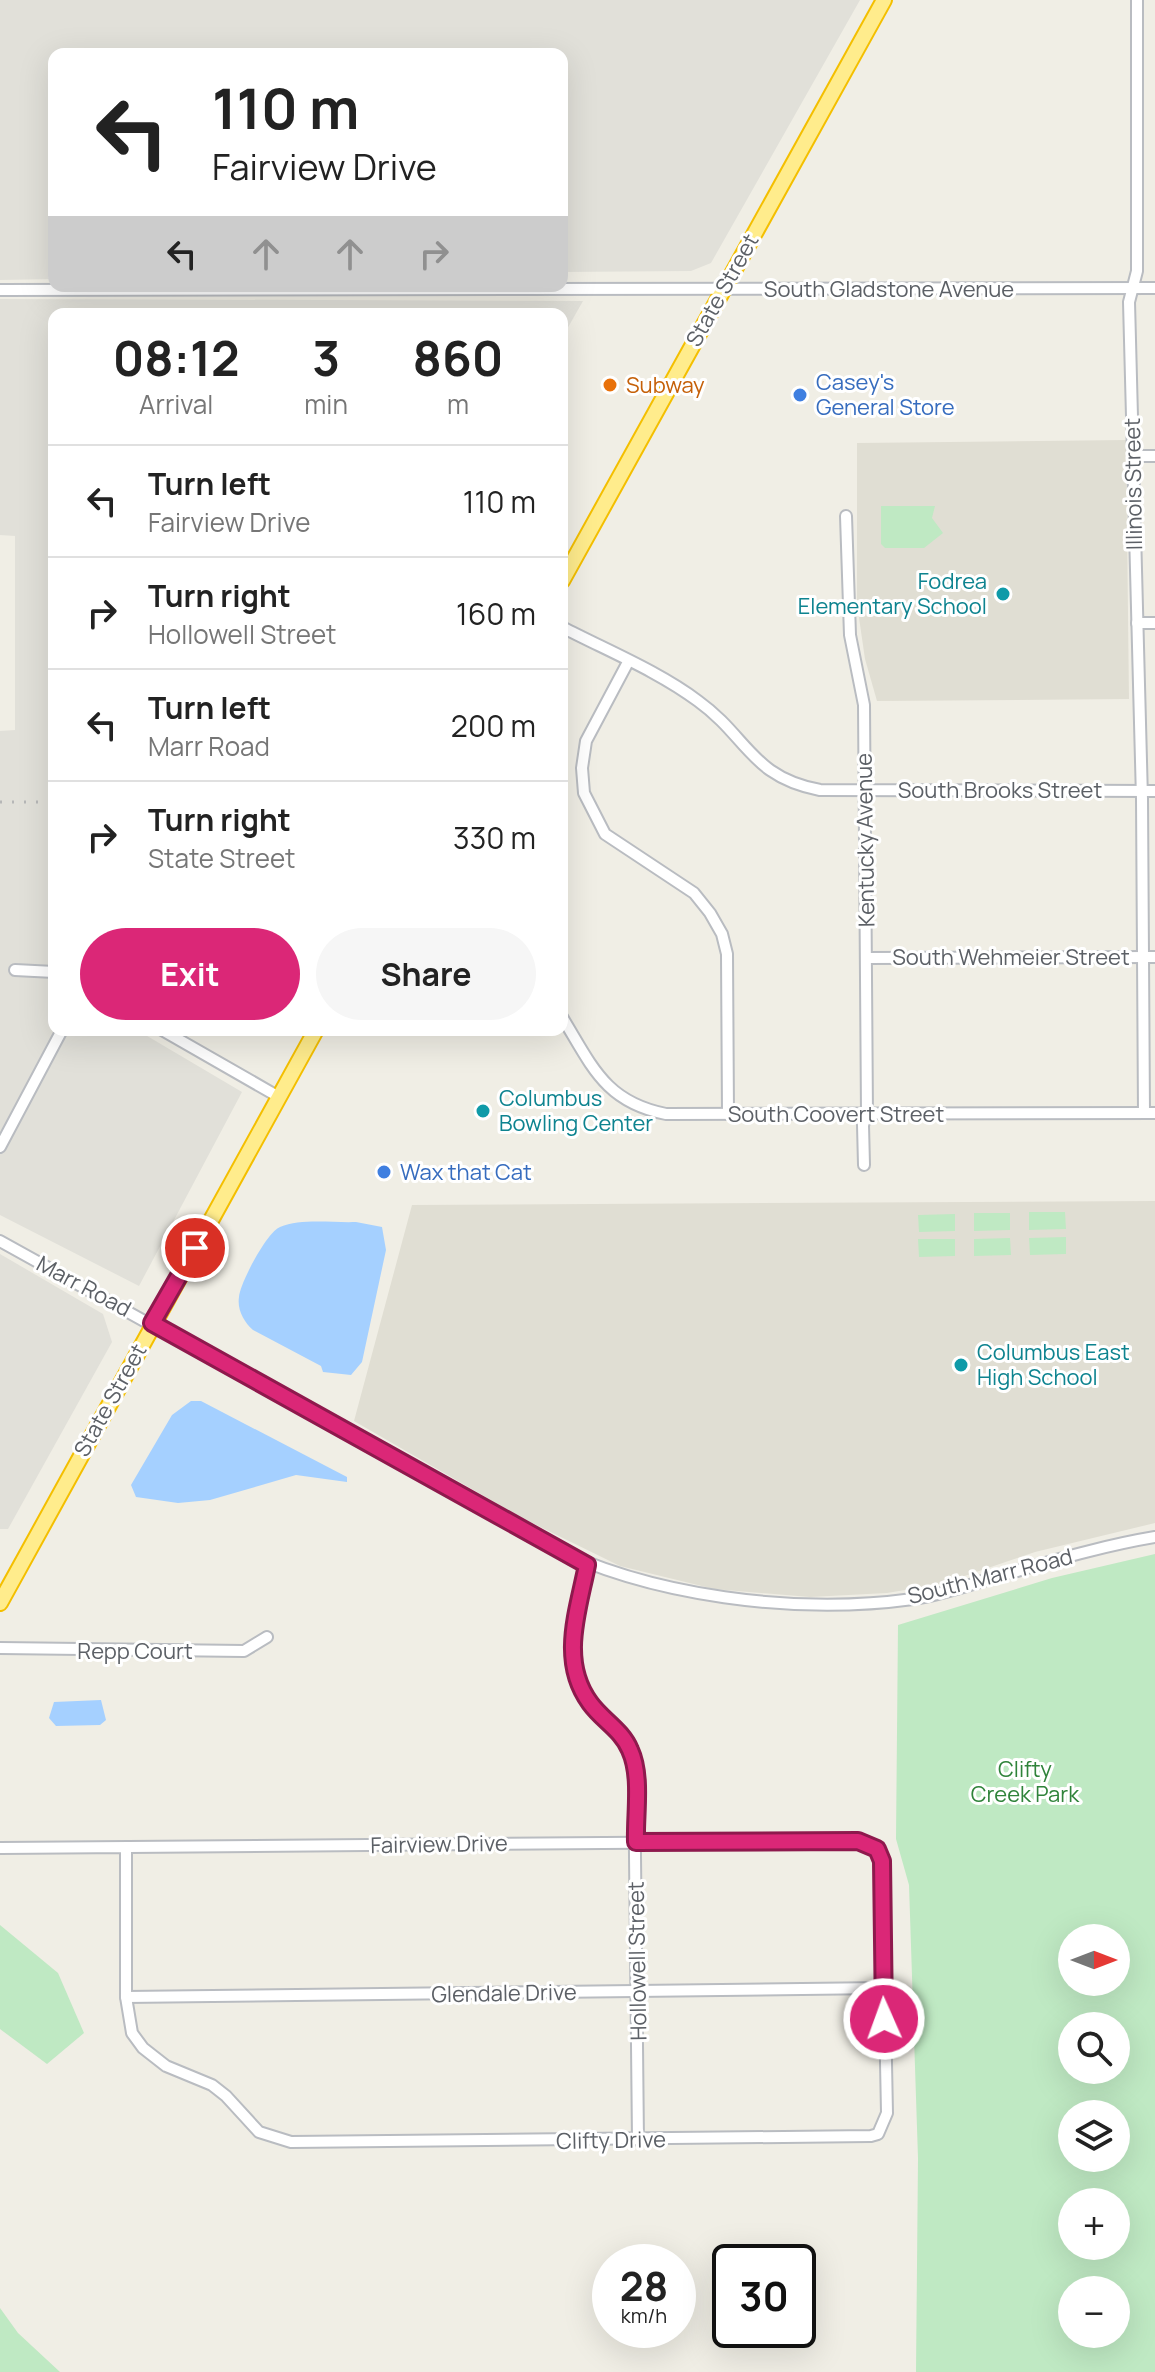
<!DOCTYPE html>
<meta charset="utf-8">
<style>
:root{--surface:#fff;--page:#f6f6f6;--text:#222;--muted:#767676;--line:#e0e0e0;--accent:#db2777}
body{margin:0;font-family:Manrope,sans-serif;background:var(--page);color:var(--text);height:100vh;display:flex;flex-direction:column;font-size:30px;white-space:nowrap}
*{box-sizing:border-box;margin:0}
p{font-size:26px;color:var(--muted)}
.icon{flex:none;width:44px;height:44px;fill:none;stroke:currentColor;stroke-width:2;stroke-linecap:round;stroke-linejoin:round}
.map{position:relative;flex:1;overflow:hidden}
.details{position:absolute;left:48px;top:308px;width:520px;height:728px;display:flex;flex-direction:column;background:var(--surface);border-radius:16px;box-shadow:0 8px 32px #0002}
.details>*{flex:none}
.top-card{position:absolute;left:48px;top:48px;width:520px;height:244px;border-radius:16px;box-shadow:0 8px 32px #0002;background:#fff;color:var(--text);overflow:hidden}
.needle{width:52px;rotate:90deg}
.controls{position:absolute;left:1058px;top:1924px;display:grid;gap:16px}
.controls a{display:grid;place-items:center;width:72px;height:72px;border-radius:50%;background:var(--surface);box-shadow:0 8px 32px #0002;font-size:40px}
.speed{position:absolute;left:592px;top:2244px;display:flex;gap:16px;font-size:40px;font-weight:700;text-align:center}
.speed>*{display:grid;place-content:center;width:104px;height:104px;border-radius:50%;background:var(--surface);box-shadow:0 8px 32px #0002;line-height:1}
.speed small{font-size:20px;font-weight:400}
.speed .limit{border:4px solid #111;border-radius:12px;background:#fff;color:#111}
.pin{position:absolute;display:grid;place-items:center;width:68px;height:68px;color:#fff;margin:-34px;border:4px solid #fff;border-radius:50%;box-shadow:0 2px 8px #0007}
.me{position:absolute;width:88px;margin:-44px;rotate:358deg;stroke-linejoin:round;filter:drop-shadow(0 0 6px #0008)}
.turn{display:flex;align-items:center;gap:28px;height:168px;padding:0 32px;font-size:36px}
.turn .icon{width:104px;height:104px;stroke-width:2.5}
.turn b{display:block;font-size:56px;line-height:68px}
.lanes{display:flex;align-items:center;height:76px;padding:0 32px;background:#0003;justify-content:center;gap:40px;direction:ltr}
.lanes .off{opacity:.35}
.eta{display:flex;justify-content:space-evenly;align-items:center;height:136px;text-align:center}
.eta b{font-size:48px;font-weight:700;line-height:56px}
.cta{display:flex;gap:16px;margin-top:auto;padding:16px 32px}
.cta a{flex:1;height:92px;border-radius:48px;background:var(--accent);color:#fff;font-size:32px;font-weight:700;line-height:92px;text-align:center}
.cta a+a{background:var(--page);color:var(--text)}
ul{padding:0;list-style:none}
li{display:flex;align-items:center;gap:24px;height:112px;padding:0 32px;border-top:2px solid var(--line)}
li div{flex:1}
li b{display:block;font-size:30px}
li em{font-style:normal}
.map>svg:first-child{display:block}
</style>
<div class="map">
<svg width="1155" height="2372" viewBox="0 0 1155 2372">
<rect width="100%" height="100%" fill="#f0eee5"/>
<g fill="#e1e0d9">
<path d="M 0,0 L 860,0 L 711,263 L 691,271 L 562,272 L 562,54 L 54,54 L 54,279 L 0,280 Z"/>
<path d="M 0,299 L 583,301 L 562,338 L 562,314 L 54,314 L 54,1030 L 137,1030 L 242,1092 L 139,1286 L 0,1215 L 0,731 L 15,730 L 15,536 L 0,535 Z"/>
<path d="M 0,1254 L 103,1314 L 112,1342 L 8,1529 L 0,1529 Z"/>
</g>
<g fill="#e0ded3">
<path d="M 1126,440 L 1129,699 L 877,701 L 865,659 L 857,604 L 857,443 Z"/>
<path d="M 1155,1201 L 1155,1523 L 1035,1552 L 941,1584 L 887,1593 L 810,1597 L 714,1589 L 620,1566 L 524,1519 L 354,1421 L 412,1205 Z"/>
</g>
<g fill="#bfe9c3" fill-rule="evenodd">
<path d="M 881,506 L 935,506 L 932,518 L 943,533 L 924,548 L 885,548 L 881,544 Z"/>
<path d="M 1029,1212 L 1065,1212 L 1066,1229 L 1029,1230 Z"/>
<path d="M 974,1213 L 1010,1213 L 1010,1230 L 974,1231 Z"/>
<path d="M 955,1214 L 955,1231 L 919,1232 L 918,1215 Z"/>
<path d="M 1066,1237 L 1066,1254 L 1030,1255 L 1029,1238 Z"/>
<path d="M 1010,1238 L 1011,1255 L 974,1256 L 974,1239 Z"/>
<path d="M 918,1239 L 955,1239 L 955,1256 L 919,1257 Z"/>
<path d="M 1155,1554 L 1155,2372 L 916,2372 L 918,2158 L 909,1885 L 896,1839 L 898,1625 L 1052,1578 ZM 1072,1938 L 1116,1938 L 1116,1982 L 1072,1982 ZM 1072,2026 L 1116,2026 L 1116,2070 L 1072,2070 ZM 1116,2114 L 1116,2158 L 1072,2158 L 1072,2114 ZM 1072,2202 L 1116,2202 L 1116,2246 L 1072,2246 ZM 1072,2290 L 1116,2290 L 1116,2334 L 1072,2334 Z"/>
<path d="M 0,1925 L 58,1973 L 84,2033 L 47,2064 L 0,2029 Z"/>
<path d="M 0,2308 L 18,2333 L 60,2372 L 0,2372 Z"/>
</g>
<g fill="#a5d0ff">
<path d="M 356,1222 L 382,1227 L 386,1250 L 362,1362 L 351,1375 L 323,1372 L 321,1366 L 253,1330 C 244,1322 237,1310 239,1297 C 240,1283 267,1232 280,1227 C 301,1218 333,1223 356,1222 Z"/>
<path d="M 191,1401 L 201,1401 L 347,1477 L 347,1482 L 296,1475 L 210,1500 L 178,1503 L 136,1497 L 131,1485 L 172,1415 Z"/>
<path d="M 101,1700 L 106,1720 L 100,1725 L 56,1726 L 49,1718 L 54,1702 Z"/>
</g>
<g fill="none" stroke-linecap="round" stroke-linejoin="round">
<g stroke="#b9bcc1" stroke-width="14">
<g id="minor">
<path d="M 1137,0 L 1137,271 L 1129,302 L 1142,799 L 1144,1113"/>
<path d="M 0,290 L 1155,288"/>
<path d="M 1133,456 L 1155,456"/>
<path d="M 846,516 L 850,635 L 864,705 L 867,1114 L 863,1125 L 864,1165"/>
<path d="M 1137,623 L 1155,623"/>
<path d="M 562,627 C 606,650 658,671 698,701 C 748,737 751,777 820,790 L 1155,791"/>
<path d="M 628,662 L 586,741 L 582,768 L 584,793 L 605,834 L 694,893 L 710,913 L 722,934 L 727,954 L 728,1114"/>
<path d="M 866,958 L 1155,957"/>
<path d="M 15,970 L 54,972"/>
<path d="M 562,1017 C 592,1066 605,1102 666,1114 L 1155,1113"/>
<path d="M 162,1030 L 279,1097"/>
<path d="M 0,1147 L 62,1030"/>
<path d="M 0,1241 L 544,1543 C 649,1597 797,1615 913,1599 C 941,1595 969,1585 996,1577 C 1049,1562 1101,1546 1155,1537"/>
<path d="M 587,1565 C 578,1611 557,1668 593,1707 C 610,1725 626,1737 634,1761 L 638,2140"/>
<path d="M 0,1648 L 244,1651 L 267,1637"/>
<path d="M 0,1848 C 286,1845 572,1843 858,1841 L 870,1844 L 882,1861 L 887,2113 L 878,2134 L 871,2136 L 291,2142 L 259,2132 L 226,2096 L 212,2085 L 166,2066 L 143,2048 L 132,2033 L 126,1997 L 126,1847"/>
<path d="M 126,1997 L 883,1988"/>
</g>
</g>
<g stroke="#f4bf00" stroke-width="18">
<g id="highway">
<path d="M 562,581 L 884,0"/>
<path d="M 0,1603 L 316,1030"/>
</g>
</g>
<use href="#minor" stroke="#fff" stroke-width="10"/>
<use href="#highway" stroke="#ffec8c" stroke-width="14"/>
<path stroke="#b6b7b7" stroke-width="3" stroke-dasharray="2 10" stroke-linecap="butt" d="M 0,802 L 47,802"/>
</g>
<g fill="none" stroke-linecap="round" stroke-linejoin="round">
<g stroke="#8e194d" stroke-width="20">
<path id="route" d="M 195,1248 L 152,1323 L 587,1565 C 578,1611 559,1661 590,1703 C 602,1720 622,1730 630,1750 C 642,1776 635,1814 636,1842 L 858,1841 L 877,1849 L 882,1861 L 884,2019"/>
</g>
<use href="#route" stroke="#db2777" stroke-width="14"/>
</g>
<circle fill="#e8710a" stroke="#fff" stroke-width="3" cx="610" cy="385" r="8"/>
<g fill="#3f7fe0" stroke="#fff" stroke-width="3">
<circle cx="800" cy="395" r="8"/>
<circle cx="384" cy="1172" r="8"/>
</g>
<g fill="#0f9aa8" stroke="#fff" stroke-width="3">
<circle cx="1003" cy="594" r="8"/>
<circle cx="483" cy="1111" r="8"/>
<circle cx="961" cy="1365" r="8"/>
</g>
<g text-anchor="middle" stroke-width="6" stroke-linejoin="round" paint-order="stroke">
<g font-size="22" fill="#5c6066" stroke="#fff">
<text x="889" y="297">South Gladstone Avenue</text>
<text transform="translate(722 290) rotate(-61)" y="8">State Street</text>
<text transform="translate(1133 484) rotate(-91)" y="8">Illinois Street</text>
<text x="1000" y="798">South Brooks Street</text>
<text transform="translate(865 840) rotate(-91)" y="8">Kentucky Avenue</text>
<text x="1011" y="965">South Wehmeier Street</text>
<text x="836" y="1122">South Coovert Street</text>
<text transform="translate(84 1286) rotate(28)" y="8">Marr Road</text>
<text transform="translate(110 1400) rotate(-61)" y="8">State Street</text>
<text transform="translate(990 1576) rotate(-14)" y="8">South Marr Road</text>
<text x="135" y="1659">Repp Court</text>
<text transform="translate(439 1844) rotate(-1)" y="8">Fairview Drive</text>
<text transform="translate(637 1961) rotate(-91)" y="8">Hollowell Street</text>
<text transform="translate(504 1993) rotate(-1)" y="8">Glendale Drive</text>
<text transform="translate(611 2140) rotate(-1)" y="8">Clifty Drive</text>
</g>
<g font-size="22" fill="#366cbe" stroke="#fff" text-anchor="start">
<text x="816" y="390">Casey's<tspan x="816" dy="25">General Store</tspan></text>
<text x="400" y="1180">Wax that Cat</text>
</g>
<g font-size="22" fill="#c56008" stroke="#fff" text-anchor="start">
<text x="626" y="393">Subway</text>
</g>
<g font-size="22" fill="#0d838f" stroke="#fff" text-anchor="start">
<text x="987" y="589" text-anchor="end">Fodrea<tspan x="987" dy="25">Elementary School</tspan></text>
<text x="499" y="1106">Columbus<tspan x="499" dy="25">Bowling Center</tspan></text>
<text x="977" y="1360">Columbus East<tspan x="977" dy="25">High School</tspan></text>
</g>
<g font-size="22" fill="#2f833a" stroke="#fff">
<text x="1025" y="1777">Clifty<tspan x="1025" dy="25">Creek Park</tspan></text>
</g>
</g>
</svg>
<div class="controls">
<a><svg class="needle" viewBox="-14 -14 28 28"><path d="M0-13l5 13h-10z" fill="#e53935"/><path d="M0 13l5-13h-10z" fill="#767676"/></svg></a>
<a><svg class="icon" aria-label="search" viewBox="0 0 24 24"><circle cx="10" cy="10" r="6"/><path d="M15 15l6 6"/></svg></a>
<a><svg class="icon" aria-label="layers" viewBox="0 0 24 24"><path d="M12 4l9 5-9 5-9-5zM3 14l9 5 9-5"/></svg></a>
<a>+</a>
<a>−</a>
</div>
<div class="speed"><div>28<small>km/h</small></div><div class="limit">30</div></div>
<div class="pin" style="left:195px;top:1248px;background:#d93025"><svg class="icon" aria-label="arrive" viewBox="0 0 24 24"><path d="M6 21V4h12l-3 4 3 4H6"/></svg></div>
<svg class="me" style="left:884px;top:2019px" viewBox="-20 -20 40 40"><circle r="17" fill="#db2777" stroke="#fff" stroke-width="3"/><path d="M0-11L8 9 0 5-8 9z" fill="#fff"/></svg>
<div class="top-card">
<div class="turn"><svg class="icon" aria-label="left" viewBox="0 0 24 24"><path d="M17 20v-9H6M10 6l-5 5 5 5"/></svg><div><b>110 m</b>Fairview Drive</div></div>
<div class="lanes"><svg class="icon" aria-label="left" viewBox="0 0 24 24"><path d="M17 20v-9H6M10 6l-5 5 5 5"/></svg><svg class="icon off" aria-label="ahead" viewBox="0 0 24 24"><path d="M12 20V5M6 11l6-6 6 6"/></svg><svg class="icon off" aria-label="ahead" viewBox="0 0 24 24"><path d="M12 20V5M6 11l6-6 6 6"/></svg><svg class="icon off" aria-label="right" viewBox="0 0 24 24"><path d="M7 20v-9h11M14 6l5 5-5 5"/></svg></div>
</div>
<section class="details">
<div class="eta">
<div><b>08:12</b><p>Arrival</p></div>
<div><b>3</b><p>min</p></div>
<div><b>860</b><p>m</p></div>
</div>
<ul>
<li><svg class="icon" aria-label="left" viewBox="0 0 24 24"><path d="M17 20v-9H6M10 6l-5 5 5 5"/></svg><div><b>Turn left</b><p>Fairview Drive</p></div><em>110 m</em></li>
<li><svg class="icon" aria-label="right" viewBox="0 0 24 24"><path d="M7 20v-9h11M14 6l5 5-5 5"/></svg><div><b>Turn right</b><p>Hollowell Street</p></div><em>160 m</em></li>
<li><svg class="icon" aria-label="left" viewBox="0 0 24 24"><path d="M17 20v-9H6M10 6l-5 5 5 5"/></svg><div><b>Turn left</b><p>Marr Road</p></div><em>200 m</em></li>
<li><svg class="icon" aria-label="right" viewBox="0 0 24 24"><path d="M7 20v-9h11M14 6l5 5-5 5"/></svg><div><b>Turn right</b><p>State Street</p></div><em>330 m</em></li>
</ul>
<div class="cta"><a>Exit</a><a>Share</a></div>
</section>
</div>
